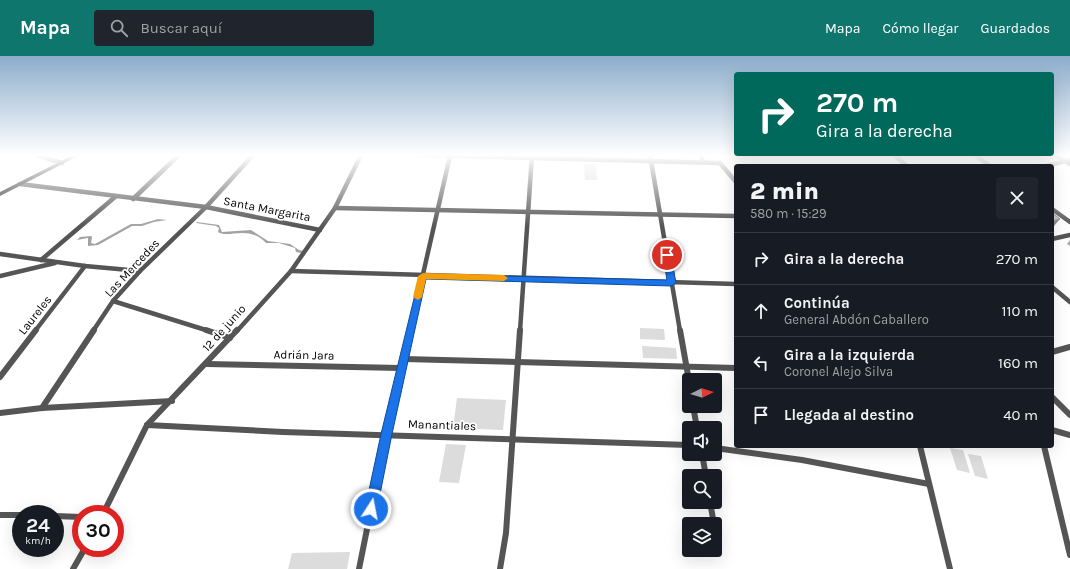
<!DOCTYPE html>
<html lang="es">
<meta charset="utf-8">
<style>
:root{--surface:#171b24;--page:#20242c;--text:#f1f3f6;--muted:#9ea1a6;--line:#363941;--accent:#0f766e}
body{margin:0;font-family:Karla,sans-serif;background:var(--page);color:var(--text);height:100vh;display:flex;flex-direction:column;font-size:15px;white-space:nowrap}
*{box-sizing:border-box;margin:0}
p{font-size:13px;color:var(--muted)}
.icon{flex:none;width:22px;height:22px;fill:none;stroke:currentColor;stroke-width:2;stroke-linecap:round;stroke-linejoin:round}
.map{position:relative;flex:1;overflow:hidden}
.drawer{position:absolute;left:734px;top:108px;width:320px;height:284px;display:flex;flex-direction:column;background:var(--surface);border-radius:4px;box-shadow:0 4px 16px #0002}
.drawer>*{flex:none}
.guide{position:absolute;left:734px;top:16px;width:320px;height:84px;border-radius:4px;box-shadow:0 4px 16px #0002;background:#00695c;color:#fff;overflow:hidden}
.needle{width:26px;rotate:85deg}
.controls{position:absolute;left:682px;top:317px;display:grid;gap:8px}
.controls a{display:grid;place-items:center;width:40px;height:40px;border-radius:4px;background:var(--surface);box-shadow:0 4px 16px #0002;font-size:20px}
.speed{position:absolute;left:12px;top:449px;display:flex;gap:8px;font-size:20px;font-weight:700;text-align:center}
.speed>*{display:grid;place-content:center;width:52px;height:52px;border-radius:50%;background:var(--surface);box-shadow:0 4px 16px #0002;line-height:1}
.speed small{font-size:10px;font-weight:400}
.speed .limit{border:6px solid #d22;background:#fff;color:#111}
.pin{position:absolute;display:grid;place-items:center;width:34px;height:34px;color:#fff;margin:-17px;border:2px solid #fff;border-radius:50%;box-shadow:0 1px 4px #0007}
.me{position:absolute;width:44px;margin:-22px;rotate:11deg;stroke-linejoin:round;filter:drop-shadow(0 0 3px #0008)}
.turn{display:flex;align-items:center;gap:14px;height:84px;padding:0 16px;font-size:18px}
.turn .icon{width:52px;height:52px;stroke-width:2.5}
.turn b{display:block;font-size:28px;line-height:34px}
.round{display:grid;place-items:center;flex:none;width:42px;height:42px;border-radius:4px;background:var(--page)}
.summary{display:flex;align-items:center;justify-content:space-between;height:68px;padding:0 16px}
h1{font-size:24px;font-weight:800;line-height:30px}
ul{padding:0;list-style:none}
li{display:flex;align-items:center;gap:12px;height:52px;padding:0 16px;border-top:1px solid var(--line)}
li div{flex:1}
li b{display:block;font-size:15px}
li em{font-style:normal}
header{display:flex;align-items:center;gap:24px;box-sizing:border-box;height:56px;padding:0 20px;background:var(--accent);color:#fff}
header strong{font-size:19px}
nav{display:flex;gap:22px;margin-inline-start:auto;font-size:14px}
.search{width:280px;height:36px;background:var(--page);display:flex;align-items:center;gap:10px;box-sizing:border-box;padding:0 14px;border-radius:4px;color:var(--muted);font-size:15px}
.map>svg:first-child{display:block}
</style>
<header>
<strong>Mapa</strong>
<div class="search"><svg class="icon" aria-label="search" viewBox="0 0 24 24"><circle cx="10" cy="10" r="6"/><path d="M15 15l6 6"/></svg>Buscar aquí</div>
<nav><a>Mapa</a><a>Cómo llegar</a><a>Guardados</a></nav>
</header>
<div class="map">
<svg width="1070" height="513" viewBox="0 0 1070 513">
<rect width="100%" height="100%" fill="#fff"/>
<g fill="#dcdcdc">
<path d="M 584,108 L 596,108 L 597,124 L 585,124 Z"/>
<path d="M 640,272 L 664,273 L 665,284 L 640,283 Z"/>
<path d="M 642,290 L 676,292 L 677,303 L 643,302 Z"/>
<path d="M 457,342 L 506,344 L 503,374 L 453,372 Z"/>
<path d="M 446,388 L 466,389 L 459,427 L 439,426 Z"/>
<path d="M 950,392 L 963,394 L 970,417 L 957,414 Z"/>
<path d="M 968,398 L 981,400 L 988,423 L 975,420 Z"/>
<path d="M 350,496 L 347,513 L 288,513 L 292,497 Z"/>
</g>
<g fill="#a3a3a3">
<path d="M 158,163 L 167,164 L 154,166 L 142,170 L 132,170 L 98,189 L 88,190 L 88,182 L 77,184 L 80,181 L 91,180 L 92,181 L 91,187 L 95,188 L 131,168 L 141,168 Z"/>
<path d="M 197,166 L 219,169 L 222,176 L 251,174 L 268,185 L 290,188 L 299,194 L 303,195 L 302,197 L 296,196 L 295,192 L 279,187 L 266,187 C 248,168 229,183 218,176 L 219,172 L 216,170 L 196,167 Z"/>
</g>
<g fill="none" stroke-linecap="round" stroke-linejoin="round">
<g stroke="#555" stroke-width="4.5">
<path d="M 37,99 L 62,107"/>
<path d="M 422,99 L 720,107 L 736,126"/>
<path d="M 650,99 L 680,275"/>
<path d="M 701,99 L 703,106"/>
<path d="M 894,99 L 907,110"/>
<path d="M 975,99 L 990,110"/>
<path d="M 1055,99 L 1070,108"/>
<path d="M 1045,110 L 1070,104"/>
<path d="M 20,128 L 206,151 L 320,174"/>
<path d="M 133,143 L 179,99"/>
<path d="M 335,152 L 736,160"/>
<path d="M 1052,153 L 1070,166"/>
<path d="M 1052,183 L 1070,179"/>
<path d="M 0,198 L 85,210 L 140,215"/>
<path d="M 41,204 L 115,141"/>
<path d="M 291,215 L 736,228"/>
<path d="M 0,220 L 55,207"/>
<path d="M 1052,231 L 1070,246"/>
<path d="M 113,245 L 209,275"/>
<path d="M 35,275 L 85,210"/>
<path d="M 93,275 L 113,245 L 140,215 L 206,151 L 253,99"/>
<path d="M 237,275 L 291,215 L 335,152 L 361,99"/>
<path d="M 410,275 L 450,100"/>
<path d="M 520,275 L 532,99"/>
</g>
<g stroke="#555" stroke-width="6">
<path d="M 206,274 L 230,282"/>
<path d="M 680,274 L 689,325"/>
<path d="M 1052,296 L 1070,291"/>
<path d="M 404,303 L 736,312"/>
<path d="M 207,308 L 401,312"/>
<path d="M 0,321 L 36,274"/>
<path d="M 1052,341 L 1070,359"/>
<path d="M 693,350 L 697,372"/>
<path d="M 42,352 L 94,274"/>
<path d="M 0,357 L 42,352 L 172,345"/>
<path d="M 147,369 L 283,376 L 689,389"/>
<path d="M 1052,374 L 1070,379"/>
<path d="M 920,390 L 950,513"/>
<path d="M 1044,390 L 1070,499"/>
<path d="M 715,392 L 802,404 L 929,428"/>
<path d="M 702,398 L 706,420"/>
<path d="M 710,446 L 714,468"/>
<path d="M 103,458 L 147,369 L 237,274"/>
<path d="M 0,459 L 21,459"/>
<path d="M 55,460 L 81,461"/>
<path d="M 715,475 L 717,485"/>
<path d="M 73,513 L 85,492"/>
<path d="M 359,513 L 386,378 L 410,274"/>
<path d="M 500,513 L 506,477 L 520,274"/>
</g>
<path fill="#222" fill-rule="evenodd" d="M 73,99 L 80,99 L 0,140 L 0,136 Z"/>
</g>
<path fill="#a9a9a9" d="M 1070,184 L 1070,190 L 1067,188 Z"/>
<path fill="#898989" d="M 1060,163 L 1054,170 L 1052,171 L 1052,165 Z"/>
<path fill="#c4c4c4" stroke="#898989" d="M 1052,157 L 1060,163 L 1052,165 Z"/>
<linearGradient id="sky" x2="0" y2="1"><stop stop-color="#8cadcc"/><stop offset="0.58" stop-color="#fff"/><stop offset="1" stop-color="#fff" stop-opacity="0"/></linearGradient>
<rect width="1070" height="171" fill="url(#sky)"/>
<path fill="#1a73e8" stroke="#114b97" d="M 667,196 L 671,199 L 676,227 L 672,230 L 426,223 L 392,378 L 377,453 L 375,457 L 371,459 L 367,457 L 365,453 L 381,378 L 420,218 L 667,224 L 663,199 Z"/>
<path fill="#f59e0b" d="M 423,217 L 504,219 L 508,222 L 504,225 L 426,223 L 422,241 L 418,244 L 413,241 L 418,220 Z"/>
<g text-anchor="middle" stroke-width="3.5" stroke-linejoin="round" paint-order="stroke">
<g font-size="12" fill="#000" stroke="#fff">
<text transform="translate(267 153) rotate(11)" y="4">Santa Margarita</text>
<text transform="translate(132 212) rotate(-47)" y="4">Las Mercedes</text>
<text transform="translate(35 259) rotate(-52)" y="4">Laureles</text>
<text transform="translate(224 272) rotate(-48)" y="4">12 de junio</text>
<text transform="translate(304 299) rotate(1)" y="4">Adrián Jara</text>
<text transform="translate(442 369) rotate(2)" y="4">Manantiales</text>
</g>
</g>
</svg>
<div class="controls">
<a><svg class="needle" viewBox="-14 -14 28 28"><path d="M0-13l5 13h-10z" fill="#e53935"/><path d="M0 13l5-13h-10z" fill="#9ea1a6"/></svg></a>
<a><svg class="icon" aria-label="sound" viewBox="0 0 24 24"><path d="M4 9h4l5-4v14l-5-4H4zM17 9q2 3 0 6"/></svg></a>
<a><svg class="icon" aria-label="search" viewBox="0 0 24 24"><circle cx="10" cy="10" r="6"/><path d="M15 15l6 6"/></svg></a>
<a><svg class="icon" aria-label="layers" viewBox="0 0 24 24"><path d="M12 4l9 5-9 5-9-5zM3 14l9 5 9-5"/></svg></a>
</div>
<div class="speed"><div>24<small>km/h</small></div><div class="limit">30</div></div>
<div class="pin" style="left:667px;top:199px;background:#d93025"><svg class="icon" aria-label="arrive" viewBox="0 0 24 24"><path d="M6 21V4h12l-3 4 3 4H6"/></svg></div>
<svg class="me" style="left:371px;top:453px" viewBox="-20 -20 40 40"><circle r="17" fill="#1a73e8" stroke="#fff" stroke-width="3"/><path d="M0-11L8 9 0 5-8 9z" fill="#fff"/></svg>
<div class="guide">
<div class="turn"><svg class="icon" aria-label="right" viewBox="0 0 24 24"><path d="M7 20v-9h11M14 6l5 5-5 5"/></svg><div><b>270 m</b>Gira a la derecha</div></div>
</div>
<section class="drawer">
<div class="summary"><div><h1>2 min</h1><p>580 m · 15:29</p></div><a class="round"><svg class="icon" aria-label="close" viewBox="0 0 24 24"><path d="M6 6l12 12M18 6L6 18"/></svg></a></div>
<ul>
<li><svg class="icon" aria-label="right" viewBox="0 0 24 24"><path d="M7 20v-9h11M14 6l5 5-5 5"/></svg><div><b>Gira a la derecha</b></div><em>270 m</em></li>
<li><svg class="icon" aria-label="ahead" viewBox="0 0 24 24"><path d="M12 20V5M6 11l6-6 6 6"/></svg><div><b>Continúa</b><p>General Abdón Caballero</p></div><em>110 m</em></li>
<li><svg class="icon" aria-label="left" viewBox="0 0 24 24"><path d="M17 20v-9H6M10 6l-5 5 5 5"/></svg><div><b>Gira a la izquierda</b><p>Coronel Alejo Silva</p></div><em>160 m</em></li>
<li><svg class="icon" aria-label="arrive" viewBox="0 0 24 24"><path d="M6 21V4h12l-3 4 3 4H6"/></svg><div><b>Llegada al destino</b></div><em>40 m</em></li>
</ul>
</section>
</div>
